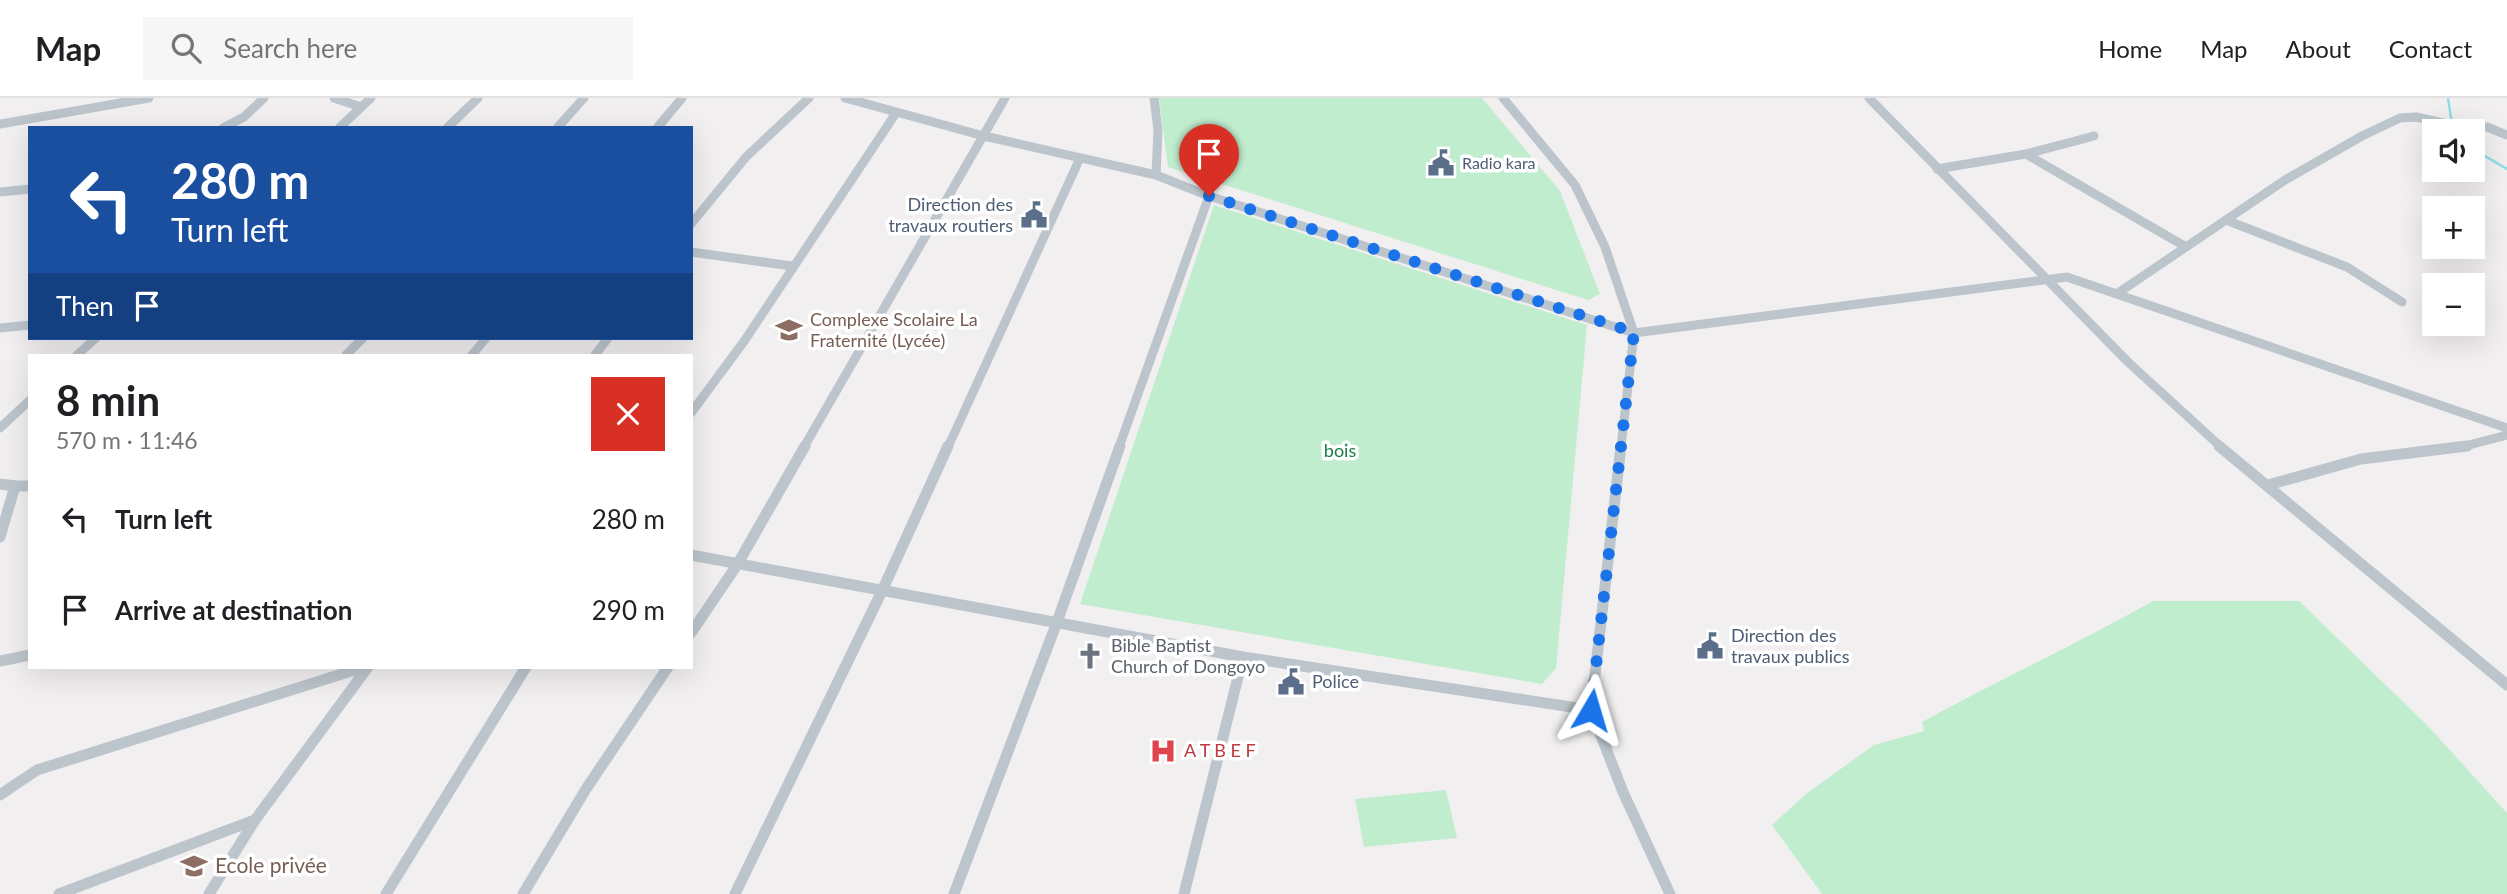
<!DOCTYPE html>
<meta charset="utf-8">
<style>
:root{--surface:#fff;--page:#f6f6f6;--text:#202124;--muted:#757577;--line:#e0e0e0}
body{margin:0;font-family:Lato,sans-serif;background:var(--page);color:var(--text);height:100vh;display:flex;flex-direction:column;font-size:26px;white-space:nowrap}
*{box-sizing:border-box;margin:0}
p{font-size:23px;color:var(--muted)}
.icon{flex:none;width:38px;height:38px;fill:none;stroke:currentColor;stroke-width:2;stroke-linecap:round;stroke-linejoin:round}
.map{position:relative;flex:1;overflow:hidden}
.details{position:absolute;left:28px;top:256px;width:665px;height:315px;display:flex;flex-direction:column;background:var(--surface);border-radius:0px;box-shadow:0 7px 28px #0002}
.details>*{flex:none}
.banner{position:absolute;left:28px;top:28px;width:665px;height:214px;border-radius:0px;box-shadow:0 7px 28px #0002;background:#1a4fa0;color:#fff;overflow:hidden}
.buttons{position:absolute;left:2422px;top:21px;display:grid;gap:14px}
.buttons a{display:grid;place-items:center;width:63px;height:63px;border-radius:0px;background:var(--surface);box-shadow:0 7px 28px #0002;font-size:35px}
.pin{position:absolute;display:grid;place-items:center;width:60px;height:60px;color:#fff;margin:-72px -30px;border-radius:50% 50% 50% 0;rotate:-45deg;box-shadow:0 0 7px #0007}
.pin .icon{rotate:45deg}
.me{position:absolute;width:77px;margin:-38px;rotate:7deg;stroke-linejoin:round;filter:drop-shadow(0 0 5px #0008)}
.turn{display:flex;align-items:center;gap:24px;height:147px;padding:0 28px;font-size:32px}
.turn .icon{width:91px;height:91px;stroke-width:2.5}
.turn b{display:block;font-size:49px;line-height:60px}
.then{display:flex;align-items:center;height:66px;padding:0 28px;background:#0003;gap:14px;font-size:26px}
.round{display:grid;place-items:center;flex:none;width:74px;height:74px;border-radius:0px;background:var(--page)}
.headline{display:flex;align-items:center;justify-content:space-between;height:119px;padding:0 28px}
h1{font-size:42px;font-weight:700;line-height:52px}
ul{padding:0;list-style:none}
li{display:flex;align-items:center;gap:21px;height:91px;padding:0 28px}
li div{flex:1}
li b{display:block;font-size:26px}
li em{font-style:normal}
header{display:flex;align-items:center;gap:42px;box-sizing:border-box;height:98px;padding:0 35px;background:var(--surface);border-bottom:2px solid var(--line)}
header strong{font-size:33px}
nav{display:flex;gap:38px;margin-inline-start:auto;font-size:24px}
.search{width:490px;height:63px;background:var(--page);display:flex;align-items:center;gap:18px;box-sizing:border-box;padding:0 24px;border-radius:0px;color:var(--muted);font-size:26px}
.map>svg:first-child{display:block}
</style>
<header>
<strong>Map</strong>
<div class="search"><svg class="icon" aria-label="search" viewBox="0 0 24 24"><circle cx="10" cy="10" r="6"/><path d="M15 15l6 6"/></svg>Search here</div>
<nav><a>Home</a><a>Map</a><a>About</a><a>Contact</a></nav>
</header>
<div class="map">
<svg width="2507" height="796" viewBox="0 0 2507 796">
<rect width="100%" height="100%" fill="#f2eff0"/>
<g fill="#c0edce">
<path d="M 1159,0 L 1482,0 L 1560,93 L 1600,196 L 1588,202 L 1168,69 Z"/>
<path d="M 1214,107 L 1587,227 L 1556,570 L 1542,586 L 1080,506 Z"/>
<path d="M 2153,503 L 2299,503 L 2428,628 L 2507,715 L 2507,796 L 1822,796 L 1772,727 L 1806,696 L 1874,647 L 1924,633 L 1922,624 C 1998,582 2077,546 2153,503 Z"/>
<path d="M 1446,692 L 1457,740 L 1364,749 L 1355,701 Z"/>
</g>
<g fill="none" stroke-linecap="round" stroke-linejoin="round">
<g stroke="#8fdde9" stroke-width="2.5">
<path d="M 2448,0 L 2453,33"/>
<path d="M 2473,51 L 2507,71"/>
</g>
<g stroke="#bcc5cc" stroke-width="9">
<path d="M 334,0 L 361,9"/>
<path d="M 845,0 L 984,38 L 1156,77 L 1209,98 L 1634,235 L 2067,179 L 2507,330"/>
<path d="M 1154,0 L 1158,32 L 1156,77"/>
<path d="M 1503,0 L 1575,87 L 1605,149 L 1634,235 L 1621,349"/>
<path d="M 1869,0 L 2128,264 L 2221,349"/>
<path d="M 0,26 L 149,0"/>
<path d="M 223,30 L 244,19 L 264,0"/>
<path d="M 339,30 L 371,0"/>
<path d="M 447,30 L 478,0"/>
<path d="M 557,30 L 584,0"/>
<path d="M 657,30 L 682,0"/>
<path d="M 2026,56 L 2186,149"/>
<path d="M 1937,71 L 2026,56 L 2094,38"/>
<path d="M 0,94 L 30,91"/>
<path d="M 2226,122 L 2347,169 L 2402,204"/>
<path d="M 691,126 L 746,59 L 809,0"/>
<path d="M 691,154 L 792,168"/>
<path d="M 2118,195 L 2285,82 L 2362,38 L 2400,20 L 2416,19 L 2452,27 L 2487,29 L 2507,37"/>
<path d="M 0,230 L 30,227"/>
<path d="M 77,257 L 96,240"/>
<path d="M 346,257 L 363,240"/>
<path d="M 472,257 L 486,240"/>
<path d="M 595,257 L 608,240"/>
<path d="M 691,315 L 745,242 L 896,15"/>
<path d="M 0,330 L 30,302"/>
<path d="M 804,349 L 1005,0"/>
<path d="M 948,349 L 1080,60"/>
<path d="M 1119,349 L 1209,98"/>
<path d="M 2461,349 L 2507,337"/>
</g>
<g stroke="#bcc5cc" stroke-width="11">
<path d="M 1621,348 L 1591,612 L 1623,694 L 1670,796"/>
<path d="M 2219,348 L 2507,587"/>
<path d="M 0,386 L 15,388 L 0,439"/>
<path d="M 2268,387 L 2361,361 L 2467,348"/>
<path d="M 15,388 L 30,388"/>
<path d="M 691,457 L 1243,559 L 1591,612"/>
<path d="M 691,535 L 737,467 L 805,348"/>
<path d="M 0,563 L 30,557"/>
<path d="M 0,697 L 37,672 L 364,569"/>
<path d="M 59,796 L 255,722 L 368,569"/>
<path d="M 209,796 L 255,722"/>
<path d="M 386,796 L 526,569"/>
<path d="M 523,796 L 586,691 L 668,569"/>
<path d="M 735,796 L 882,493 L 948,348"/>
<path d="M 954,796 L 1057,524 L 1120,348"/>
<path d="M 1184,796 L 1243,559"/>
</g>
</g>
<g fill="none" stroke-linecap="round" stroke-linejoin="round">
<path stroke="#1a73e8" stroke-width="12" stroke-dasharray="0 21.6" d="M 1209,98 L 1634,234 L 1591,612"/>
</g>
<defs>
<g id="civic-bare" transform="scale(2.1)"><path d="M-.6-6.5H3V-4.5H.6V-3L4-1V1h2V6H-6V1h2V-1L-.6-3ZM-1.2 2.5V6h2.4V2.5Z" fill="#5c6f8a" stroke="#fff" stroke-width="2.5" paint-order="stroke"/></g>
<g id="school-bare" transform="scale(2.1)"><path d="M0-5L7-2L0 1L-7-2ZM-4 1L0 2.5L4 1V4Q0 6-4 4Z" fill="#8d6e63" stroke="#fff" stroke-width="2.5" paint-order="stroke"/></g>
<g id="church-bare" transform="scale(2.1)"><path d="M-1.2-6h2.4v3.5h3.3v2.4h-3.3V6h-2.4V-.1h-3.3v-2.4h3.3Z" fill="#6b7280" stroke="#fff" stroke-width="2.5" paint-order="stroke"/></g>
<g id="hospital-bare" transform="scale(2.1)"><path d="M-5-5h3v3.5h4V-5h3V5h-3V1.5h-4V5h-3Z" fill="#e0444e" stroke="#fff" stroke-width="2.5" paint-order="stroke"/></g>
</defs>
<g fill-rule="evenodd">
<use href="#civic-bare" x="1441" y="65"/>
<use href="#civic-bare" x="1034" y="117"/>
<use href="#school-bare" x="789" y="232"/>
<use href="#civic-bare" x="1710" y="548"/>
<use href="#church-bare" x="1090" y="558"/>
<use href="#civic-bare" x="1291" y="584"/>
<use href="#hospital-bare" x="1163" y="653"/>
<use href="#school-bare" x="194" y="768"/>
</g>
<g text-anchor="middle" stroke-width="7" stroke-linejoin="round" paint-order="stroke">
<g font-size="16" fill="#4e5e75" stroke="#fff" text-anchor="start">
<text x="1462" y="71">Radio kara</text>
</g>
<g font-size="18" fill="#4e5e75" stroke="#fff" text-anchor="start">
<text x="1013" y="113" text-anchor="end">Direction des<tspan x="1013" dy="21">travaux routiers</tspan></text>
<text x="1731" y="544">Direction des<tspan x="1731" dy="21">travaux publics</tspan></text>
<text x="1312" y="590">Police</text>
</g>
<g font-size="18" fill="#785e54" stroke="#fff" text-anchor="start">
<text x="810" y="228">Complexe Scolaire La<tspan x="810" dy="21">Fraternité (Lycée)</tspan></text>
</g>
<g font-size="18" fill="#1b7c43" stroke="#fff">
<text x="1340" y="359">bois</text>
</g>
<g font-size="18" fill="#5b616d" stroke="#fff" text-anchor="start">
<text x="1111" y="554">Bible Baptist<tspan x="1111" dy="21">Church of Dongoyo</tspan></text>
</g>
<g font-size="18" fill="#be3a42" stroke="#fff" text-anchor="start">
<text x="1184" y="659">A T B E F</text>
</g>
<g font-size="21" fill="#785e54" stroke="#fff" text-anchor="start">
<text x="215" y="775">Ecole privée</text>
</g>
</g>
</svg>
<div class="buttons">
<a><svg class="icon" aria-label="sound" viewBox="0 0 24 24"><path d="M4 9h4l5-4v14l-5-4H4zM17 9q2 3 0 6"/></svg></a>
<a>+</a>
<a>−</a>
</div>
<div class="pin" style="left:1209px;top:98px;background:#d93025"><svg class="icon" aria-label="arrive" viewBox="0 0 24 24"><path d="M6 21V4h12l-3 4 3 4H6"/></svg></div>
<svg class="me" style="left:1591px;top:612px" viewBox="-20 -20 40 40"><path d="M0-17L14 15 0 8-14 15z" fill="#1a73e8" stroke="#fff" stroke-width="4"/></svg>
<div class="banner">
<div class="turn"><svg class="icon" aria-label="left" viewBox="0 0 24 24"><path d="M17 20v-9H6M10 6l-5 5 5 5"/></svg><div><b>280 m</b>Turn left</div></div>
<div class="then">Then<svg class="icon" aria-label="arrive" viewBox="0 0 24 24"><path d="M6 21V4h12l-3 4 3 4H6"/></svg></div>
</div>
<section class="details">
<div class="headline"><div><h1>8 min</h1><p>570 m · 11:46</p></div><a class="round" style="background:#d93025;color:#fff"><svg class="icon" aria-label="close" viewBox="0 0 24 24"><path d="M6 6l12 12M18 6L6 18"/></svg></a></div>
<ul>
<li><svg class="icon" aria-label="left" viewBox="0 0 24 24"><path d="M17 20v-9H6M10 6l-5 5 5 5"/></svg><div><b>Turn left</b></div><em>280 m</em></li>
<li><svg class="icon" aria-label="arrive" viewBox="0 0 24 24"><path d="M6 21V4h12l-3 4 3 4H6"/></svg><div><b>Arrive at destination</b></div><em>290 m</em></li>
</ul>
</section>
</div>
